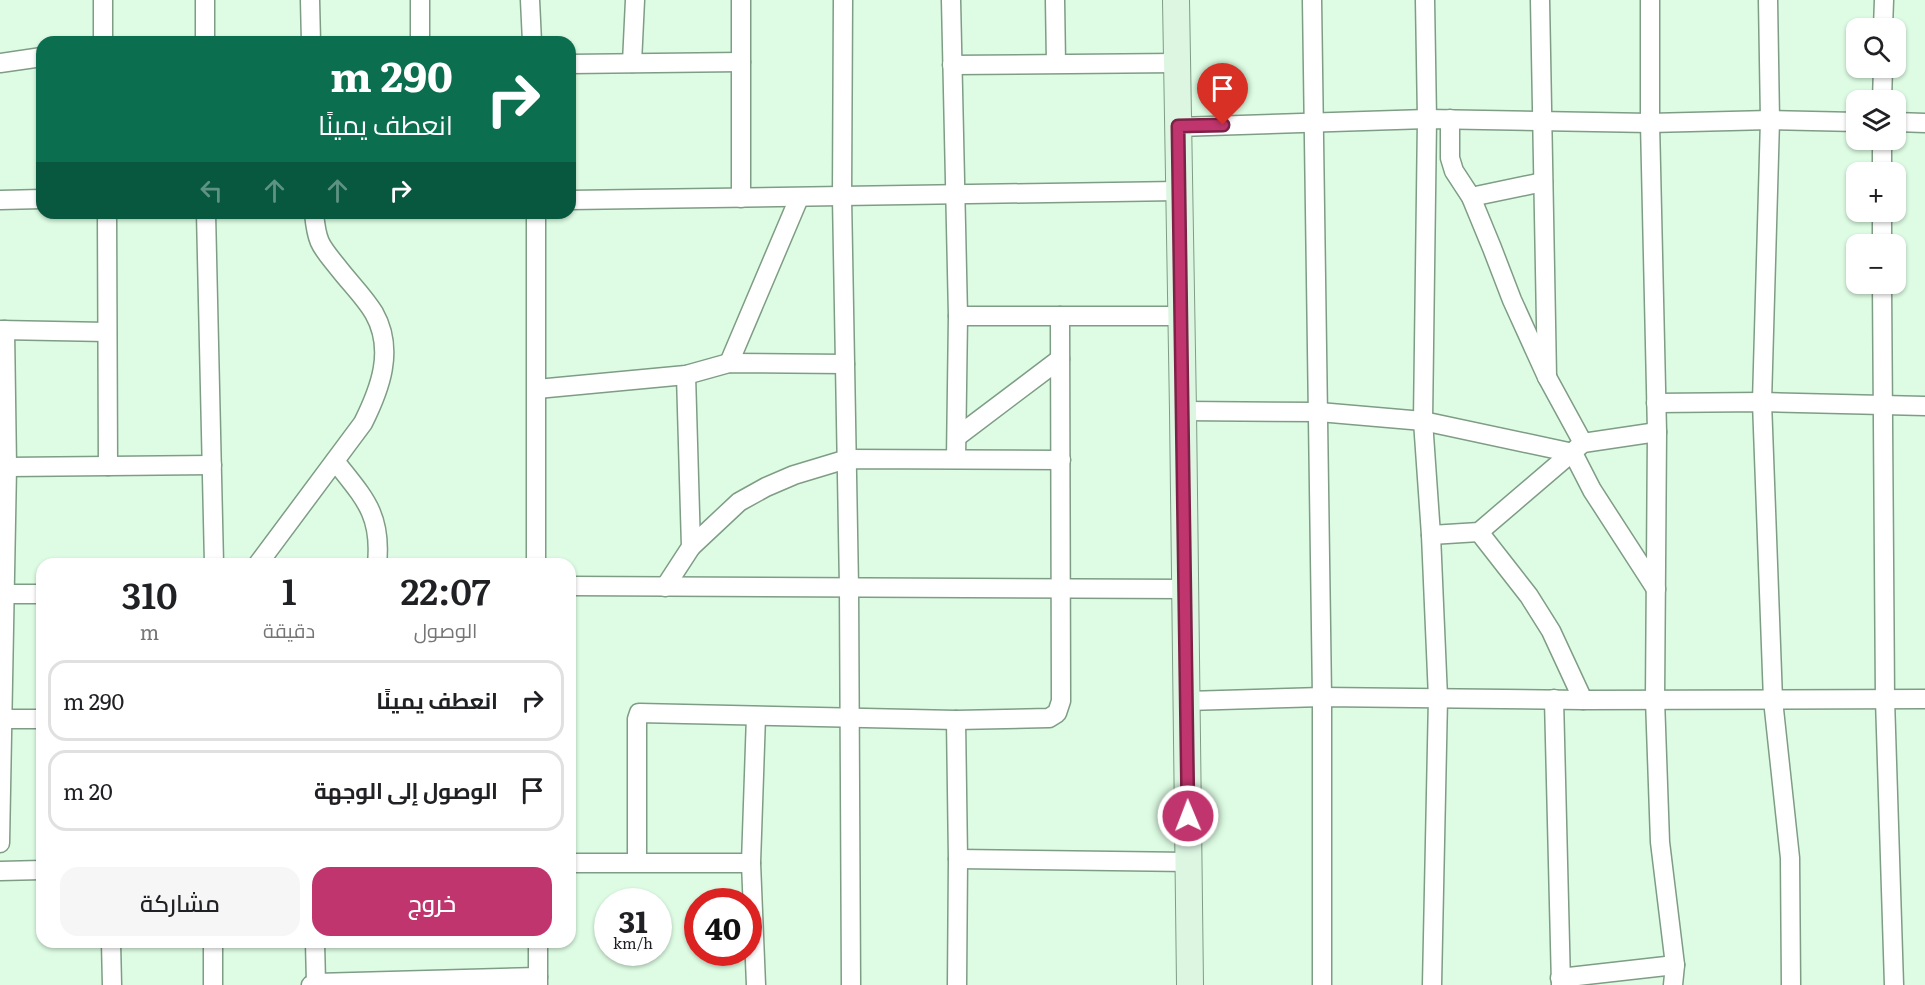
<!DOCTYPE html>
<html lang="ar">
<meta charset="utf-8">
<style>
:root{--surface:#fff;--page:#f6f6f6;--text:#202124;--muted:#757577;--line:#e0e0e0;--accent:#c0356d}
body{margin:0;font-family:Literata,Cairo,serif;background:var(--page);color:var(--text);direction:rtl;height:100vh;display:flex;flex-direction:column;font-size:22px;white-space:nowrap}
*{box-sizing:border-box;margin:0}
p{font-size:20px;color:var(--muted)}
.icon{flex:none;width:33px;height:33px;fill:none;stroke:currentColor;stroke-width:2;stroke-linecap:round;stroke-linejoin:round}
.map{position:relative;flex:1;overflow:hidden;direction:ltr}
.side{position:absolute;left:36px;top:558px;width:540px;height:390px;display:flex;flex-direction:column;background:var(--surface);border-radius:18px;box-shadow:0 2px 4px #0004;direction:rtl}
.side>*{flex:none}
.top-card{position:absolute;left:36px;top:36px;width:540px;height:183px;border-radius:18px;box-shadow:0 2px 4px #0004;direction:rtl;background:#0b6e4f;color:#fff;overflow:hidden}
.fabs{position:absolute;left:1846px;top:18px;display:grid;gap:12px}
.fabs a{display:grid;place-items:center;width:60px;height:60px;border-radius:12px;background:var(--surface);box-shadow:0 2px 4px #0004;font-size:30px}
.speed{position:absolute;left:594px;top:888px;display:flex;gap:12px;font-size:30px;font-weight:700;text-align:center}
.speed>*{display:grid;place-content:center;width:78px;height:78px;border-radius:50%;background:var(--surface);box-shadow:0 2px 4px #0004;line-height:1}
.speed small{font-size:15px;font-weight:400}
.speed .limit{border:9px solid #d22;background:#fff;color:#111}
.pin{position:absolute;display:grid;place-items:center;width:51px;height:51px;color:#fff;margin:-62px -26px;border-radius:50% 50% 50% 0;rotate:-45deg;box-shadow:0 0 6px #0007}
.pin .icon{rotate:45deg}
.me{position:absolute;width:66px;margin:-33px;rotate:359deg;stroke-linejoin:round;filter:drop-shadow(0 0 4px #0008)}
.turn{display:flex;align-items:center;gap:21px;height:126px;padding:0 24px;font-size:27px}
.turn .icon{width:78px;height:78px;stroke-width:2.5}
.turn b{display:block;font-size:42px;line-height:51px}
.lanes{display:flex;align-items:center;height:57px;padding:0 24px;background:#0003;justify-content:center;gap:30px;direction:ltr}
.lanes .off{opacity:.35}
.eta{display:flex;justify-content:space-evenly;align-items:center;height:102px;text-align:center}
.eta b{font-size:36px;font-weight:600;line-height:42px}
.action{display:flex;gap:12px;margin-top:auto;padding:12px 24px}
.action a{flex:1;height:69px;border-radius:18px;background:var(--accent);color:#fff;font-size:24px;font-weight:600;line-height:69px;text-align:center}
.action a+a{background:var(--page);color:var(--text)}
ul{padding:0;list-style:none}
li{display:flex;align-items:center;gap:18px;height:81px;margin:0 12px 9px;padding:0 12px;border:3px solid var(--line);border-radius:18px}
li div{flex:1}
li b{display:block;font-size:22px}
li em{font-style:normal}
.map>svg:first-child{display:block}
</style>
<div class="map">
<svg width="1925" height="985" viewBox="0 0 1925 985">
<rect width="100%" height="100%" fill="#ddfce3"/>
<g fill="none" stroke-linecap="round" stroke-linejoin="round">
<g stroke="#7f9c85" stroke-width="21">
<g id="street">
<path d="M 205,0 L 205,42"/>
<path d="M 310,0 L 311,42"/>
<path d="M 420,0 L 420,42"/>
<path d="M 530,0 L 532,42"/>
<path d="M 741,0 L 741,198"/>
<path d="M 843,0 L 842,197 L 849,587 L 851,985"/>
<path d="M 951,0 L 958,316 L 956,459"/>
<path d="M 1055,0 L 1056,63"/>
<path d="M 1312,0 L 1322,697 L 1322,985"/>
<path d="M 1425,0 L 1427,119 L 1423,421 L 1431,535 L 1438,698 L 1432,985"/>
<path d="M 1540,0 L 1547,377"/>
<path d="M 1650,0 L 1650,123 L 1657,432 L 1655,699 L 1660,842 L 1675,965 L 1673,985"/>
<path d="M 1768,0 L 1770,120 L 1762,402 L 1773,700 L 1790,858 L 1791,985"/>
<path d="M 1883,28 L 1884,0"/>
<path d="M 103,42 L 103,0"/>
<path d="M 0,63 L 42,57"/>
<path d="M 632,63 L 635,0"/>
<path d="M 570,64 L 741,62"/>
<path d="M 952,65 L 1177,63"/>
<path d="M 1882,100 L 1883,68"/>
<path d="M 1450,119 L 1450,158 L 1454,171 L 1471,197 L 1492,248 L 1512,300 L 1547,377 L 1583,443"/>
<path d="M 1896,122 L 1925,123"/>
<path d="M 1178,127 L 1427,119 L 1650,123 L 1770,120 L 1857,122"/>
<path d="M 1882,140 L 1882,172"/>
<path d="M 1471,197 L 1543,182"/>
<path d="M 0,200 L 42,199"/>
<path d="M 570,200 L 1178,191"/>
<path d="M 1882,212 L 1882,244"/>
<path d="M 107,213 L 108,466"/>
<path d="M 206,213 L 214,564"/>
<path d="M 1882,284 L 1885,699 L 1894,985"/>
<path d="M 958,316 L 1181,316"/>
<path d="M 0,330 L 107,332"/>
<path d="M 729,363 L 799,198"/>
<path d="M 537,389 L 686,375 L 729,363 L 845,364"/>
<path d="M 1656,403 L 1762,402 L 1925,406"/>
<path d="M 1183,411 L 1319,412 L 1423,421 L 1573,453 L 1592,490 L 1656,589"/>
<path d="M 958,436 L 1060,359"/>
<path d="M 335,461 C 364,498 382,514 377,564"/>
<path d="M 7,467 L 212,465"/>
<path d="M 1479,532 L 1529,596 L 1551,631 L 1583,700"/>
<path d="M 1431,535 L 1479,532 L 1583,443 L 1657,432"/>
<path d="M 691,547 L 739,502 L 766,487 L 794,475 L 847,459 L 1061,460"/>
<path d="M 258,564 L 363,423 C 380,389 395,350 374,313 C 365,298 351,284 340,270 C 321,246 317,245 314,213"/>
<path d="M 536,564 L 536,213"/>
<path d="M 570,586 L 1185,589"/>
<path d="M 665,587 L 691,547 L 686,375"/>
<path d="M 0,594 L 42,594"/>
<path d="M 1554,699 L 1561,985"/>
<path d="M 1187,701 L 1322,697 L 1583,700 L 1925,699"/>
<path d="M 756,716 L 751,863 L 756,985"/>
<path d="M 4,719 L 42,719"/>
<path d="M 956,720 L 958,859 L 957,985"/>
<path d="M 0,843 L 7,467 L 5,330"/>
<path d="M 958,859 L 1189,862"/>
<path d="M 637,862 L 637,719 L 639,713 L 956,720 L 1049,718 L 1057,713 L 1061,701 L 1060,316"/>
<path d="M 570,863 L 751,863"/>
<path d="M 0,871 L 42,870"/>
<path d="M 111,942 L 112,985"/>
<path d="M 315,942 L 316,983"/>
<path d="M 538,942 L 538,985"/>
<path d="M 1560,978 L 1675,965"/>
<path d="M 213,985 L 213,942"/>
<path d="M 311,985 L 316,983 L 538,977"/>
</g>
</g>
<g stroke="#7f9c85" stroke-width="28">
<path id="secondary" d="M 1176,0 L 1183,411 L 1190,985"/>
</g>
<use href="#street" stroke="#fff" stroke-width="18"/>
<use href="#secondary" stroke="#dcf6e2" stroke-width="26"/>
</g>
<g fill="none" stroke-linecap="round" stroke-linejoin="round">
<g stroke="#7d2247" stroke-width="15">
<path id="route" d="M 1188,816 L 1178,126 L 1223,125"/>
</g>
<use href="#route" stroke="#c0356d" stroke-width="10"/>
</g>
</svg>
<div class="fabs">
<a><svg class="icon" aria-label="search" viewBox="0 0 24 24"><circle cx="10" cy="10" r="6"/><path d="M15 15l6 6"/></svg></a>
<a><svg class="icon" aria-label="layers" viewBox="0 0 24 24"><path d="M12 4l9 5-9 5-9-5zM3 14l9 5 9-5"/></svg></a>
<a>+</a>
<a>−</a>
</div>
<div class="speed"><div>31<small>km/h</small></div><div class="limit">40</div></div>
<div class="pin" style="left:1223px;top:125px;background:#d93025"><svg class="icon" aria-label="arrive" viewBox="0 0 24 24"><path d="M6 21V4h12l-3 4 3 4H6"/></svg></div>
<svg class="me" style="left:1188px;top:816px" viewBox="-20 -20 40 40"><circle r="17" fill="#c0356d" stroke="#fff" stroke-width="3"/><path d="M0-11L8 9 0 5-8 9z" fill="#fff"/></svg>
<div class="top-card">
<div class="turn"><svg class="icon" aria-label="right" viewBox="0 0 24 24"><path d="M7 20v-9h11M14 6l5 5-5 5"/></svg><div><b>290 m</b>انعطف يمينًا</div></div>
<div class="lanes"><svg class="icon off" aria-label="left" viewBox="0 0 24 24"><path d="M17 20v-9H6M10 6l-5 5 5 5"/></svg><svg class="icon off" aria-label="ahead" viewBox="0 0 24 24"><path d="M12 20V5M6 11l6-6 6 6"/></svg><svg class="icon off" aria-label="ahead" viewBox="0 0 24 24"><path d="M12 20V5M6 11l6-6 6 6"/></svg><svg class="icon" aria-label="right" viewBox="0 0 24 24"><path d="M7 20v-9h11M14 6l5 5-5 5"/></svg></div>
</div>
<section class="side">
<div class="eta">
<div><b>22:07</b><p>الوصول</p></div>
<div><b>1</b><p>دقيقة</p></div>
<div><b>310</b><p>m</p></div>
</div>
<ul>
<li><svg class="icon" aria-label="right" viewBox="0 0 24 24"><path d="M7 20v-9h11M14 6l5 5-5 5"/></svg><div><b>انعطف يمينًا</b></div><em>290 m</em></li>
<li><svg class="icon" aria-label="arrive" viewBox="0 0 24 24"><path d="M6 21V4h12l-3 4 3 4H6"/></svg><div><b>الوصول إلى الوجهة</b></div><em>20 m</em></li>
</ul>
<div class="action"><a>خروج</a><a>مشاركة</a></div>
</section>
</div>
